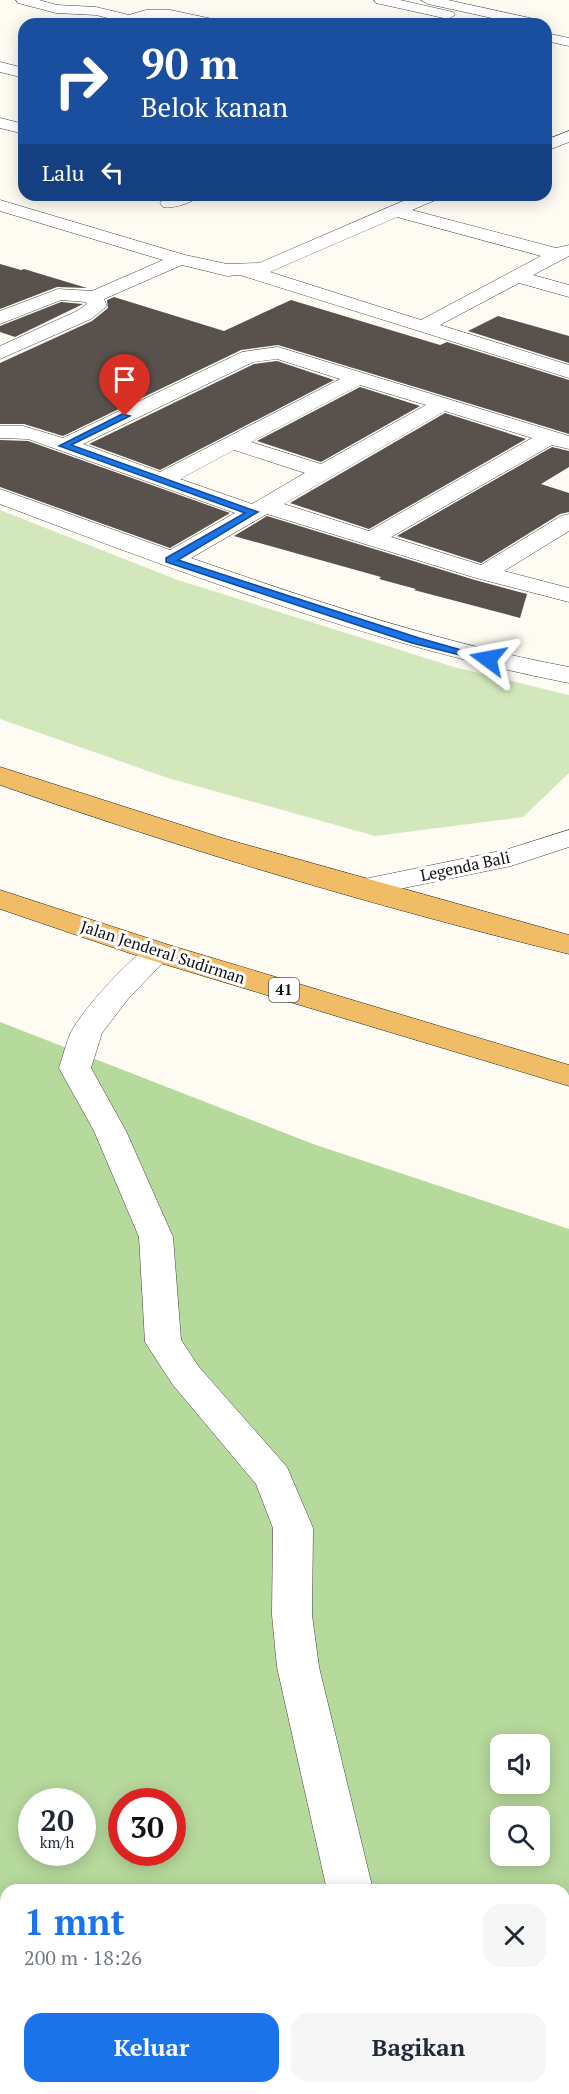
<!DOCTYPE html>
<html lang="id">
<meta charset="utf-8">
<style>
:root{--surface:#fff;--page:#f6f6f7;--text:#1f2937;--muted:#747a83;--accent:#1a73e8}
body{margin:0;font-family:"PT Serif",serif;background:var(--page);color:var(--text);height:100vh;display:flex;flex-direction:column;font-size:22px;white-space:nowrap}
*{box-sizing:border-box;margin:0}
p{font-size:20px;color:var(--muted)}
.icon{flex:none;width:33px;height:33px;fill:none;stroke:currentColor;stroke-width:2;stroke-linecap:round;stroke-linejoin:round}
.map{position:relative;flex:1;overflow:hidden}
.panel{position:absolute;left:0px;top:1884px;width:570px;height:210px;display:flex;flex-direction:column;background:var(--surface);border-radius:18px 18px 0 0;box-shadow:0 3px 15px #0003}
.panel>*{flex:none}
.hud{position:absolute;left:18px;top:18px;width:534px;height:183px;border-radius:18px;box-shadow:0 3px 15px #0003;background:#1a4fa0;color:#fff;overflow:hidden}
.tools{position:absolute;left:490px;top:1734px;display:grid;gap:12px}
.tools a{display:grid;place-items:center;width:60px;height:60px;border-radius:12px;background:var(--surface);box-shadow:0 3px 15px #0003;font-size:30px}
.speed{position:absolute;left:18px;top:1788px;display:flex;gap:12px;font-size:30px;font-weight:700;text-align:center}
.speed>*{display:grid;place-content:center;width:78px;height:78px;border-radius:50%;background:var(--surface);box-shadow:0 3px 15px #0003;line-height:1}
.speed small{font-size:15px;font-weight:400}
.speed .limit{border:9px solid #d22;background:#fff;color:#111}
.pin{position:absolute;display:grid;place-items:center;width:51px;height:51px;color:#fff;margin:-62px -26px;border-radius:50% 50% 50% 0;rotate:-45deg;box-shadow:0 0 6px #0007}
.pin .icon{rotate:45deg}
.me{position:absolute;width:66px;margin:-33px;rotate:283deg;stroke-linejoin:round;filter:drop-shadow(0 0 4px #0008)}
.turn{display:flex;align-items:center;gap:21px;height:126px;padding:0 24px;font-size:27px}
.turn .icon{width:78px;height:78px;stroke-width:2.5}
.turn b{display:block;font-size:42px;line-height:51px}
.then{display:flex;align-items:center;height:57px;padding:0 24px;background:#0003;gap:12px;font-size:22px}
.round{display:grid;place-items:center;flex:none;width:63px;height:63px;border-radius:18px;background:var(--page)}
.overview{display:flex;align-items:center;justify-content:space-between;height:102px;padding:0 24px}
h1{font-size:36px;font-weight:700;line-height:45px;color:var(--accent)}
.primary-button{display:flex;gap:12px;margin-top:auto;padding:12px 24px}
.primary-button a{flex:1;height:69px;border-radius:18px;background:var(--accent);color:#fff;font-size:24px;font-weight:700;line-height:69px;text-align:center}
.primary-button a+a{background:var(--page);color:var(--text)}
.map>svg:first-child{display:block}
</style>
<div class="map">
<svg width="569" height="2094" viewBox="0 0 569 2094">
<rect width="100%" height="100%" fill="#fefcf2"/>
<path fill="#d2e8bc" d="M 0,510 L 175,579 L 454,667 L 569,695 L 569,773 L 523,817 L 375,836 L 168,778 L 0,719 Z"/>
<path fill="#b6d99c" fill-rule="evenodd" d="M 0,1022 L 313,1144 L 569,1229 L 569,2094 L 0,2094 ZM 501,1744 L 540,1744 L 540,1784 L 501,1784 ZM 32,1802 L 82,1802 L 82,1852 L 32,1852 ZM 122,1802 L 172,1802 L 172,1852 L 122,1852 ZM 501,1816 L 540,1816 L 540,1856 L 501,1856 ZM 6,1890 L 564,1890 L 564,2088 L 6,2088 Z"/>
<g fill="#58514c">
<path d="M 0,264 L 21,270 L 24,269 L 87,288 L 57,287 L 0,309 Z"/>
<path d="M 114,297 L 224,331 L 291,300 L 440,345 L 447,342 L 569,380 L 569,434 L 278,345 L 241,350 L 63,436 L 24,424 L 0,424 L 0,363 L 92,321 L 108,308 L 107,300 Z"/>
<path d="M 61,302 L 83,304 L 15,337 L 0,332 L 0,326 Z"/>
<path d="M 498,316 L 569,336 L 569,363 L 468,331 Z"/>
<path d="M 277,361 L 334,380 L 160,470 L 89,444 L 254,364 Z"/>
<path d="M 360,387 L 420,406 L 321,462 L 257,441 Z"/>
<path d="M 445,413 L 526,439 L 369,529 L 290,503 Z"/>
<path d="M 0,440 L 28,441 L 230,513 L 170,548 L 0,487 Z"/>
<path d="M 552,447 L 569,451 L 569,467 L 541,484 L 569,493 L 569,512 L 560,514 L 481,563 L 397,536 Z"/>
<path d="M 267,516 L 475,580 L 527,594 L 520,618 L 414,590 L 416,589 L 379,579 L 381,577 L 234,536 Z"/>
</g>
<g fill="none" stroke-linecap="round" stroke-linejoin="round">
<g stroke="#424242" stroke-width="1">
<g id="minor">
<path d="M 16,0 L 39,0 L 57,5 L 96,7 L 129,15 L 146,10 L 170,10 L 222,21 L 224,24 C 202,24 181,18 159,18 C 144,18 133,24 118,24 L 119,21 L 96,15 L 56,13 L 18,3 Z"/>
<path d="M 374,0 L 400,0 L 453,12 L 455,15 L 448,19 L 376,3 Z"/>
<path d="M 421,0 L 448,0 L 539,20 L 546,24 L 519,24 L 428,4 Z"/>
<path d="M 546,33 L 569,38 L 569,46 L 546,41 Z"/>
<path d="M 0,62 L 24,68 L 24,78 L 0,72 Z"/>
<path d="M 0,118 L 24,124 L 24,134 L 0,128 Z"/>
<path d="M 569,131 L 569,142 L 546,151 L 546,140 Z"/>
<path d="M 175,195 L 200,195 C 193,203 173,209 163,207 L 160,203 L 163,199 Z"/>
<path d="M 417,195 L 441,195 L 438,199 L 412,210 L 556,248 L 569,245 L 569,256 L 533,275 L 569,285 L 569,297 L 519,283 L 440,325 L 569,365 L 569,378 L 240,275 L 227,276 L 182,265 L 104,299 L 107,306 L 91,319 L 0,359 L 0,346 L 77,311 L 87,304 L 86,302 L 61,300 L 0,324 L 0,311 L 58,289 L 92,291 L 163,260 L 0,211 L 0,200 L 185,255 L 227,264 L 259,263 ZM 397,217 L 541,256 L 421,320 L 270,272 Z"/>
<path d="M 278,347 L 569,436 L 569,449 L 552,445 L 391,537 L 481,565 L 561,516 L 569,514 L 569,531 L 504,571 L 569,588 L 569,602 L 476,578 L 267,514 L 191,558 C 315,601 440,643 569,667 L 569,683 C 373,645 185,574 0,504 L 0,489 L 170,550 L 235,513 L 28,439 L 0,438 L 0,426 L 23,426 L 63,438 L 242,352 ZM 277,359 L 340,379 L 160,472 L 83,444 L 253,362 ZM 360,385 L 426,405 L 321,464 L 251,442 ZM 445,411 L 532,438 L 369,531 L 284,504 ZM 234,450 L 305,473 L 252,504 L 180,479 Z"/>
<path d="M 569,830 L 569,847 L 511,866 L 360,897 L 350,894 L 346,888 L 350,882 L 505,850 Z"/>
<path d="M 158,943 L 169,946 L 173,952 L 128,999 L 102,1033 L 91,1068 L 126,1131 L 173,1237 L 181,1340 L 199,1367 L 287,1467 L 313,1528 L 312,1615 L 319,1667 L 373,1890 L 327,1890 L 277,1667 L 272,1615 L 273,1528 L 256,1484 L 173,1385 L 145,1342 L 139,1237 L 94,1131 L 59,1068 C 63,1056 66,1043 71,1032 C 82,1011 136,948 158,943 Z"/>
<path d="M 564,2000 L 569,2002 L 569,2047 L 564,2045 Z"/>
</g>
</g>
<g stroke="#202020" stroke-width="1">
<g id="trunk">
<path d="M 0,767 L 222,838 L 569,935 L 569,954 C 377,907 186,850 0,785 Z"/>
<path d="M 0,890 L 169,945 L 569,1065 L 569,1086 L 147,959 L 0,909 Z"/>
</g>
</g>
<use href="#minor" fill="#fff" fill-rule="evenodd"/>
<use href="#trunk" fill="#f1bc66" fill-rule="evenodd"/>
</g>
<path fill="#1a73e8" stroke="#114b97" stroke-width="1.5" d="M 122,414 L 130,416 L 71,445 L 258,512 L 178,560 L 419,638 L 493,659 L 488,662 L 412,643 L 166,562 L 166,558 L 245,513 L 59,446 Z"/>
<g text-anchor="middle" stroke-width="6" stroke-linejoin="round" paint-order="stroke">
<rect fill="#fff" stroke="#575757" stroke-width="1.5" x="269" y="978" width="30" height="24" rx="4.5"/>
<g font-size="15" font-weight="bold" fill="#0f0f0f">
<text x="284" y="995">41</text>
</g>
<g font-size="16" fill="#0f0f0f" stroke="#fff">
<text transform="translate(465 866) rotate(-12)" y="6">Legenda Bali</text>
<text transform="translate(163 952) rotate(18)" y="6">Jalan Jenderal Sudirman</text>
</g>
</g>
</svg>
<div class="tools">
<a><svg class="icon" aria-label="sound" viewBox="0 0 24 24"><path d="M4 9h4l5-4v14l-5-4H4zM17 9q2 3 0 6"/></svg></a>
<a><svg class="icon" aria-label="search" viewBox="0 0 24 24"><circle cx="10" cy="10" r="6"/><path d="M15 15l6 6"/></svg></a>
</div>
<div class="speed"><div>20<small>km/h</small></div><div class="limit">30</div></div>
<div class="pin" style="left:125px;top:416px;background:#d93025"><svg class="icon" aria-label="arrive" viewBox="0 0 24 24"><path d="M6 21V4h12l-3 4 3 4H6"/></svg></div>
<svg class="me" style="left:488px;top:659px" viewBox="-20 -20 40 40"><path d="M0-17L14 15 0 8-14 15z" fill="#1a73e8" stroke="#fff" stroke-width="4"/></svg>
<div class="hud">
<div class="turn"><svg class="icon" aria-label="right" viewBox="0 0 24 24"><path d="M7 20v-9h11M14 6l5 5-5 5"/></svg><div><b>90 m</b>Belok kanan</div></div>
<div class="then">Lalu<svg class="icon" aria-label="left" viewBox="0 0 24 24"><path d="M17 20v-9H6M10 6l-5 5 5 5"/></svg></div>
</div>
<section class="panel">
<div class="overview"><div><h1>1 mnt</h1><p>200 m · 18:26</p></div><a class="round"><svg class="icon" aria-label="close" viewBox="0 0 24 24"><path d="M6 6l12 12M18 6L6 18"/></svg></a></div>
<div class="primary-button"><a>Keluar</a><a>Bagikan</a></div>
</section>
</div>
